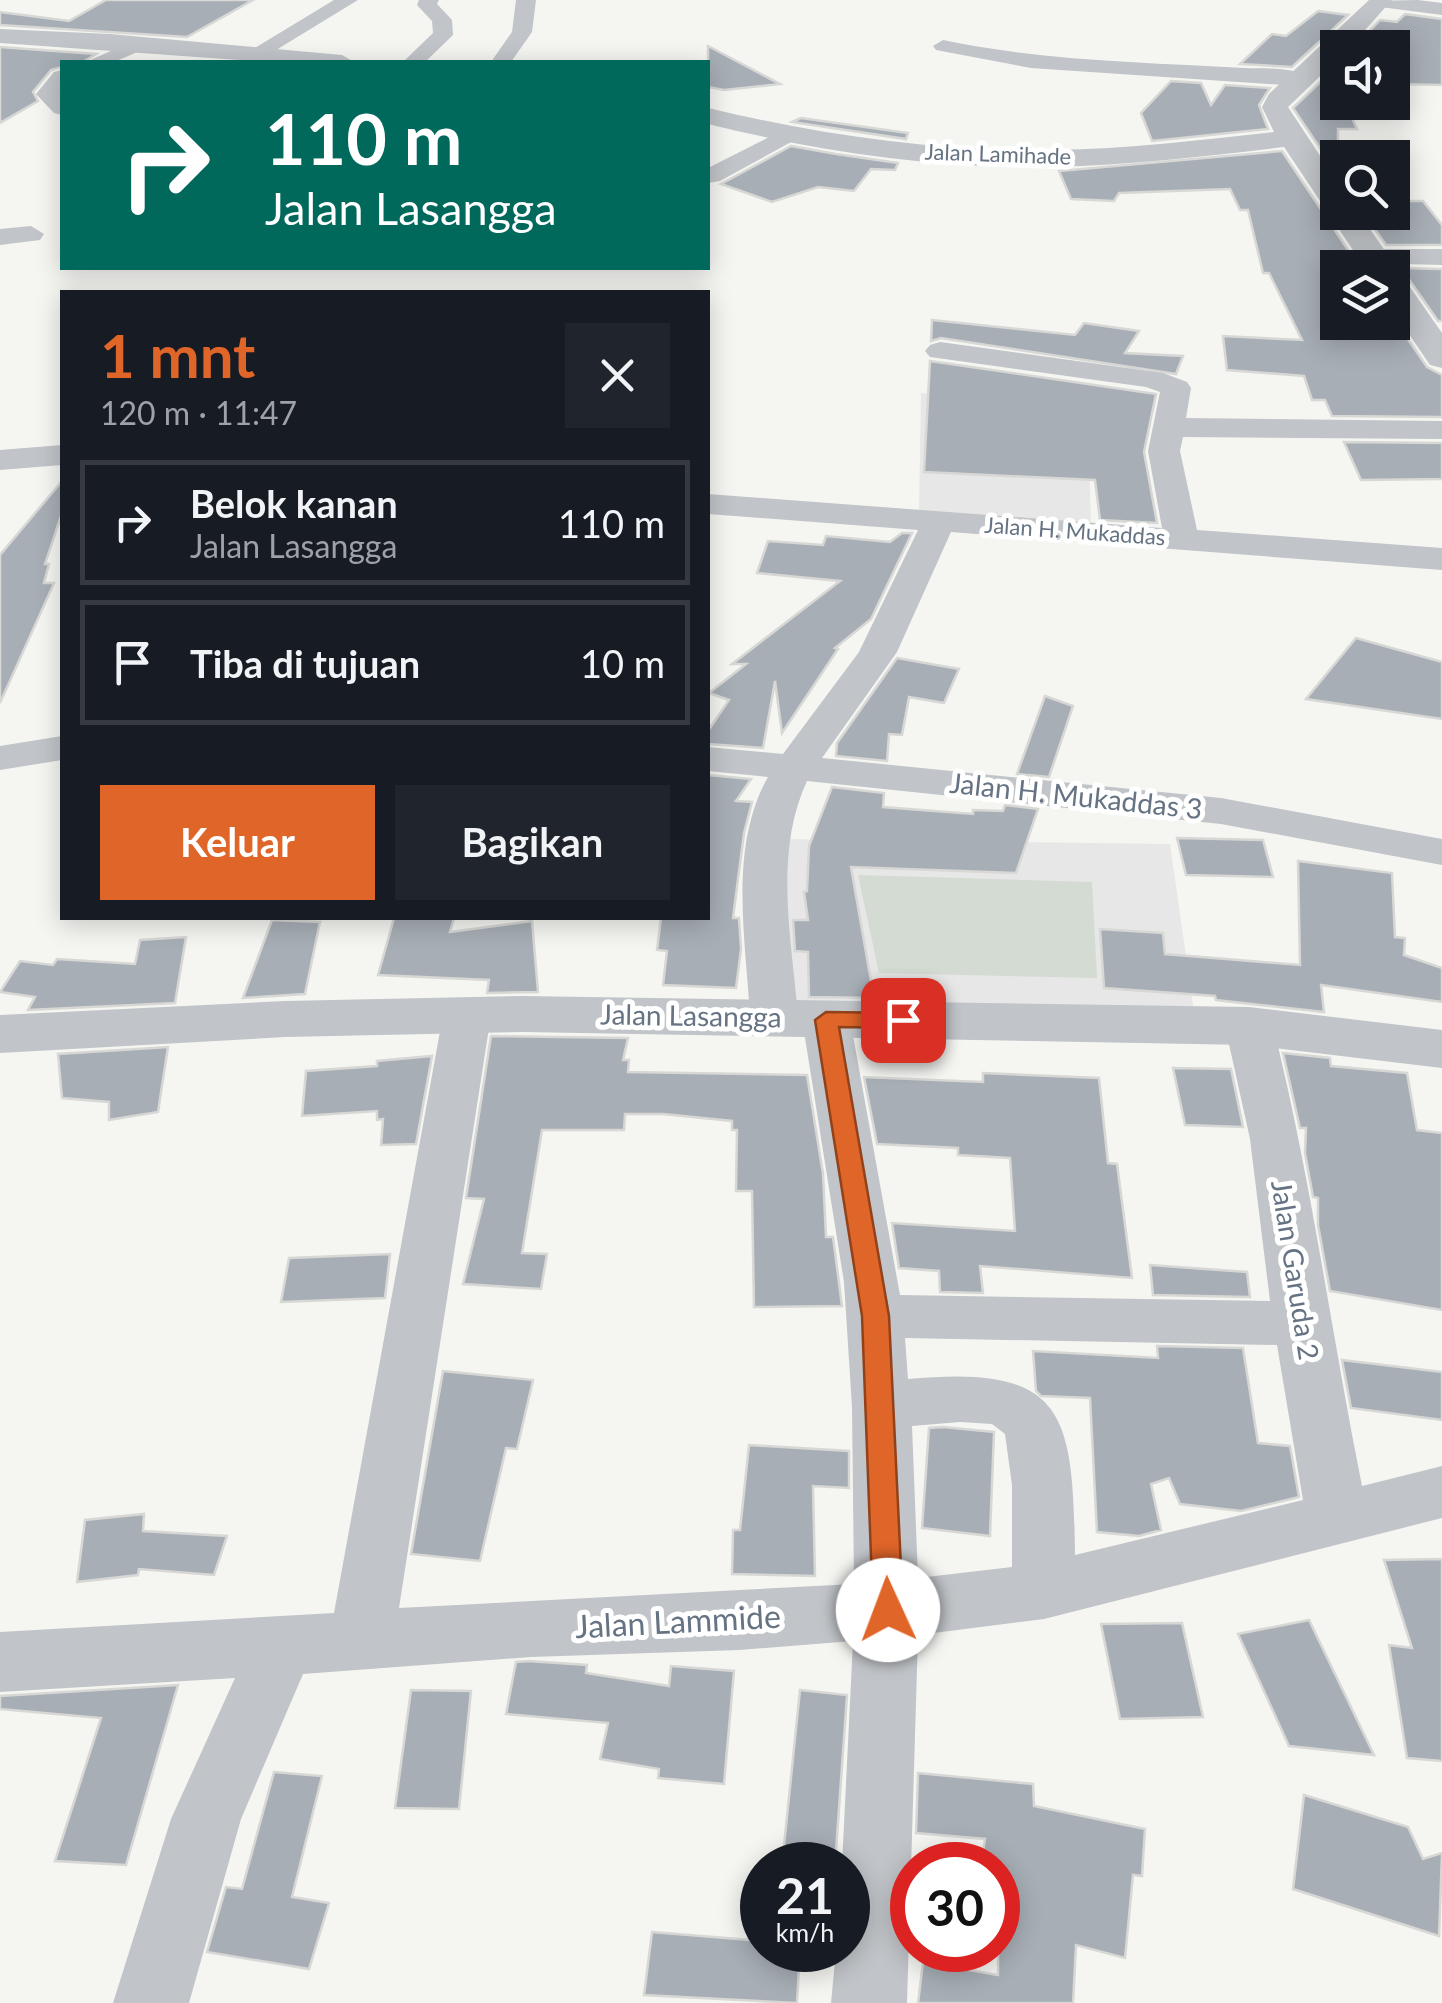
<!DOCTYPE html>
<html lang="id">
<meta charset="utf-8">
<style>
:root{--surface:#171b24;--page:#20242c;--text:#f1f3f6;--muted:#9ea1a6;--line:#363941;--accent:#e06528}
body{margin:0;font-family:Lato,sans-serif;background:var(--page);color:var(--text);height:100vh;display:flex;flex-direction:column;font-size:38px;white-space:nowrap}
*{box-sizing:border-box;margin:0}
p{font-size:32px;color:var(--muted)}
.icon{flex:none;width:55px;height:55px;fill:none;stroke:currentColor;stroke-width:2;stroke-linecap:round;stroke-linejoin:round}
.map{position:relative;flex:1;overflow:hidden}
.details{position:absolute;left:60px;top:290px;width:650px;height:630px;display:flex;flex-direction:column;background:var(--surface);border-radius:0px;box-shadow:0 5px 25px #0003}
.details>*{flex:none}
.hud{position:absolute;left:60px;top:60px;width:650px;height:210px;border-radius:0px;box-shadow:0 5px 25px #0003;background:#00695c;color:#fff;overflow:hidden}
.controls{position:absolute;left:1320px;top:30px;display:grid;gap:20px}
.controls a{display:grid;place-items:center;width:90px;height:90px;border-radius:0px;background:var(--surface);box-shadow:0 5px 25px #0003;font-size:50px}
.speed{position:absolute;left:740px;top:1842px;display:flex;gap:20px;font-size:50px;font-weight:700;text-align:center}
.speed>*{display:grid;place-content:center;width:130px;height:130px;border-radius:50%;background:var(--surface);box-shadow:0 5px 25px #0003;line-height:1}
.speed small{font-size:25px;font-weight:400}
.speed .limit{border:15px solid #d22;background:#fff;color:#111}
.pin{position:absolute;display:grid;place-items:center;width:85px;height:85px;color:#fff;margin:-42px;border-radius:20px;box-shadow:0 5px 15px #0006}
.me{position:absolute;width:110px;margin:-55px;rotate:358deg;stroke-linejoin:round;filter:drop-shadow(0 0 8px #0008)}
.turn{display:flex;align-items:center;gap:35px;height:210px;padding:0 40px;font-size:45px}
.turn .icon{width:130px;height:130px;stroke-width:2.5}
.turn b{display:block;font-size:70px;line-height:85px}
.round{display:grid;place-items:center;flex:none;width:105px;height:105px;border-radius:0px;background:var(--page)}
.summary{display:flex;align-items:center;justify-content:space-between;height:170px;padding:0 40px}
h1{font-size:60px;font-weight:700;line-height:75px;color:var(--accent)}
.button{display:flex;gap:20px;margin-top:auto;padding:20px 40px}
.button a{flex:1;height:115px;border-radius:0px;background:var(--accent);color:#fff;font-size:40px;font-weight:700;line-height:115px;text-align:center}
.button a+a{background:var(--page);color:var(--text)}
ul{padding:0;list-style:none}
li{display:flex;align-items:center;gap:30px;height:125px;margin:0 20px 15px;padding:0 20px;border:5px solid var(--line);border-radius:0px}
li div{flex:1}
li b{display:block;font-size:38px}
li em{font-style:normal}
.map>svg:first-child{display:block}
</style>
<div class="map">
<svg width="1442" height="2003" viewBox="0 0 1442 2003">
<rect width="100%" height="100%" fill="#f5f6f2"/>
<g fill="#e6e7e6">
<path d="M 921,393 L 1088,406 L 1091,527 L 919,512 Z"/>
<path d="M 781,839 L 1170,844 L 1194,1013 L 782,1010 Z"/>
</g>
<path fill="#d4dbd2" d="M 858,875 L 1092,882 L 1097,978 L 879,973 Z"/>
<g fill="#a7aeb5" stroke="#d7d7d5" stroke-width="2.5">
<path d="M 106,0 L 253,0 L 187,37 L 0,25 L 0,12 L 69,21 Z"/>
<path d="M 1318,11 L 1348,15 L 1292,67 L 1240,64 L 1272,34 L 1286,36 Z"/>
<path d="M 1405,14 L 1442,19 L 1442,85 L 1396,84 L 1405,100 L 1392,100 L 1392,48 L 1354,48 L 1380,20 L 1397,22 Z"/>
<path d="M 708,46 L 780,84 L 724,90 L 708,87 Z"/>
<path d="M 0,47 L 96,54 L 83,62 L 62,62 L 62,67 L 51,70 L 33,92 L 38,101 L 0,123 Z"/>
<path d="M 1338,65 L 1338,102 L 1375,104 L 1345,103 L 1357,129 L 1338,129 L 1338,175 L 1293,108 Z"/>
<path d="M 1171,81 L 1201,83 L 1211,105 L 1225,85 L 1270,88 L 1259,105 L 1268,129 L 1152,141 L 1141,113 Z"/>
<path d="M 801,118 L 908,133 L 906,139 L 792,122 Z"/>
<path d="M 791,146 L 836,154 L 898,163 L 895,170 L 871,169 L 854,191 L 818,187 L 772,202 L 721,184 Z"/>
<path d="M 1282,151 L 1360,268 L 1338,268 L 1338,322 L 1392,322 L 1392,316 L 1427,367 L 1442,375 L 1442,417 L 1332,416 L 1325,400 L 1312,400 L 1304,376 L 1227,370 L 1223,336 L 1302,340 L 1269,273 L 1263,273 L 1248,210 L 1240,210 L 1230,189 L 1119,193 L 1114,201 L 1071,199 L 1059,171 Z"/>
<path d="M 1392,201 L 1423,201 L 1442,225 L 1442,245 L 1386,245 L 1363,212 L 1392,212 Z"/>
<path d="M 1401,268 L 1442,269 L 1442,321 L 1438,321 L 1406,275 L 1398,272 Z"/>
<path d="M 932,320 L 1075,335 L 1084,323 L 1139,331 L 1125,353 L 1183,356 L 1176,374 L 941,338 L 931,341 Z"/>
<path d="M 930,361 L 1156,394 L 1144,452 L 1157,523 L 1100,520 L 1095,480 L 924,472 Z"/>
<path d="M 1344,442 L 1442,443 L 1442,479 L 1361,480 Z"/>
<path d="M 62,481 L 62,513 L 45,564 L 49,564 L 44,583 L 54,583 L 0,703 L 0,555 Z"/>
<path d="M 902,533 L 912,533 L 871,619 L 835,648 L 838,649 L 782,733 L 775,681 L 763,748 L 708,744 L 708,731 L 729,700 L 709,693 L 746,664 L 732,664 L 840,581 L 757,573 L 768,541 L 823,545 L 826,536 L 890,542 Z"/>
<path d="M 1356,638 L 1442,662 L 1442,719 L 1306,699 Z"/>
<path d="M 897,658 L 959,669 L 944,703 L 909,697 L 902,735 L 889,734 L 887,761 L 836,756 L 837,743 Z"/>
<path d="M 1045,696 L 1073,706 L 1049,777 L 1017,774 Z"/>
<path d="M 708,775 L 751,779 L 736,801 L 752,802 L 744,833 L 733,918 L 739,918 L 741,949 L 736,988 L 663,985 L 667,951 L 657,950 L 661,918 L 708,918 Z"/>
<path d="M 832,787 L 884,793 L 883,807 L 973,814 L 973,810 L 1003,811 L 1005,805 L 1038,809 L 1016,873 L 851,867 L 874,998 L 809,997 L 808,952 L 795,951 L 793,920 L 808,920 L 804,892 L 807,891 L 809,846 Z"/>
<path d="M 1177,838 L 1263,840 L 1273,877 L 1186,875 Z"/>
<path d="M 1298,861 L 1392,873 L 1395,937 L 1405,938 L 1404,955 L 1442,968 L 1442,1002 L 1321,985 L 1324,1012 L 1216,1000 L 1215,996 L 1104,988 L 1100,929 L 1163,933 L 1165,954 L 1300,965 Z"/>
<path d="M 394,918 L 454,918 L 450,932 L 532,921 L 538,992 L 487,993 L 489,980 L 378,975 Z"/>
<path d="M 272,920 L 320,922 L 305,994 L 243,998 Z"/>
<path d="M 186,937 L 175,1003 L 28,1010 L 35,997 L 0,992 L 20,961 L 53,965 L 57,959 L 135,964 L 140,940 Z"/>
<path d="M 491,1036 L 628,1038 L 623,1060 L 629,1060 L 628,1072 L 807,1075 L 823,1174 L 826,1237 L 833,1237 L 842,1306 L 754,1307 L 752,1191 L 736,1191 L 737,1130 L 732,1130 L 732,1121 L 663,1114 L 625,1114 L 624,1130 L 542,1130 L 522,1253 L 547,1254 L 541,1289 L 463,1284 L 484,1199 L 466,1198 Z"/>
<path d="M 168,1047 L 158,1112 L 109,1120 L 109,1102 L 62,1098 L 58,1054 Z"/>
<path d="M 1283,1053 L 1330,1058 L 1331,1066 L 1407,1073 L 1417,1130 L 1442,1133 L 1442,1310 L 1330,1291 L 1318,1225 L 1318,1198 L 1313,1197 L 1305,1153 L 1306,1128 L 1300,1128 Z"/>
<path d="M 432,1056 L 416,1144 L 381,1145 L 383,1119 L 377,1120 L 377,1111 L 302,1116 L 306,1071 L 377,1066 L 377,1061 Z"/>
<path d="M 1173,1068 L 1231,1069 L 1243,1127 L 1185,1125 Z"/>
<path d="M 983,1073 L 1099,1078 L 1108,1163 L 1117,1164 L 1132,1278 L 980,1266 L 983,1293 L 940,1292 L 939,1271 L 899,1268 L 892,1223 L 1015,1231 L 1010,1158 L 958,1155 L 958,1148 L 877,1144 L 864,1077 L 983,1082 Z"/>
<path d="M 390,1254 L 385,1298 L 281,1302 L 289,1258 Z"/>
<path d="M 1150,1265 L 1247,1272 L 1250,1297 L 1153,1295 Z"/>
<path d="M 1157,1346 L 1243,1348 L 1258,1443 L 1290,1446 L 1299,1497 L 1241,1511 L 1180,1504 L 1169,1478 L 1151,1484 L 1161,1530 L 1139,1536 L 1097,1532 L 1090,1398 L 1041,1396 L 1036,1391 L 1033,1351 L 1158,1358 Z"/>
<path d="M 1342,1360 L 1442,1372 L 1442,1420 L 1351,1408 Z"/>
<path d="M 443,1371 L 533,1380 L 517,1449 L 506,1448 L 480,1561 L 411,1554 Z"/>
<path d="M 943,1427 L 994,1432 L 990,1536 L 922,1528 L 929,1428 Z"/>
<path d="M 749,1445 L 849,1451 L 849,1488 L 813,1486 L 815,1576 L 732,1574 L 733,1530 L 740,1530 Z"/>
<path d="M 144,1514 L 143,1531 L 227,1536 L 214,1575 L 139,1569 L 138,1575 L 77,1582 L 85,1520 Z"/>
<path d="M 1442,1559 L 1442,1761 L 1407,1758 L 1389,1645 L 1412,1648 L 1384,1560 Z"/>
<path d="M 1309,1620 L 1374,1755 L 1289,1746 L 1238,1634 Z"/>
<path d="M 1182,1623 L 1203,1717 L 1120,1719 L 1101,1624 Z"/>
<path d="M 528,1661 L 587,1665 L 586,1673 L 669,1686 L 671,1666 L 734,1671 L 724,1784 L 658,1778 L 659,1769 L 600,1759 L 608,1723 L 506,1714 L 516,1662 Z"/>
<path d="M 178,1685 L 126,1865 L 55,1861 L 101,1718 L 0,1709 L 0,1696 Z"/>
<path d="M 411,1690 L 471,1691 L 459,1809 L 395,1808 Z"/>
<path d="M 800,1690 L 847,1695 L 835,1865 L 782,1865 Z"/>
<path d="M 274,1772 L 322,1776 L 292,1897 L 329,1903 L 309,1969 L 207,1952 L 226,1887 L 242,1889 Z"/>
<path d="M 918,1773 L 1033,1784 L 1034,1806 L 1145,1829 L 1142,1876 L 1133,1875 L 1125,1958 L 1076,1945 L 1073,2003 L 918,2003 L 923,1962 L 998,1975 L 998,1865 L 981,1865 L 985,1839 L 916,1833 Z"/>
<path d="M 1304,1795 L 1408,1827 L 1423,1859 L 1442,1853 L 1439,1936 L 1293,1889 Z"/>
<path d="M 652,1932 L 762,1941 L 762,1950 L 800,1950 L 797,2003 L 644,1995 Z"/>
</g>
<g fill="none" stroke-linecap="round" stroke-linejoin="round">
<g fill="#c1c4c8" fill-rule="evenodd">
<path d="M 334,0 L 358,0 L 263,58 L 249,58 L 245,54 Z"/>
<path d="M 419,0 L 439,0 L 437,4 L 452,20 L 453,35 L 425,62 L 403,62 L 433,33 L 432,21 L 417,5 Z"/>
<path d="M 516,0 L 536,0 L 532,32 L 511,62 L 491,62 L 512,32 Z"/>
<path d="M 1418,0 L 1442,3 L 1442,15 L 1380,7 L 1370,1 Z"/>
<path d="M 140,38 L 147,40 L 150,44 L 147,48 L 114,62 L 86,62 Z"/>
<path d="M 943,40 C 1043,61 1143,62 1244,68 C 1263,69 1298,66 1311,79 L 1300,86 L 1031,68 L 936,50 L 933,46 Z"/>
<path d="M 62,70 L 62,115 L 54,113 L 36,94 L 54,72 Z"/>
<path d="M 785,129 L 793,131 L 797,136 L 793,141 L 720,181 L 708,183 L 708,168 Z"/>
<path d="M 31,226 L 44,234 L 40,240 L 0,245 L 0,229 Z"/>
<path d="M 1374,249 L 1442,249 L 1442,265 L 1365,263 L 1361,257 Z"/>
<path d="M 940,342 L 1163,373 L 1187,382 L 1191,388 L 1186,418 L 1442,421 L 1442,439 L 1183,437 L 1180,451 L 1197,530 L 1442,548 L 1442,570 L 951,532 L 897,652 L 822,758 L 1221,798 L 1442,839 L 1442,865 L 1221,824 L 807,781 C 773,854 792,940 798,1017 L 791,1028 L 774,1033 L 757,1028 L 750,1017 C 746,939 728,848 768,777 L 708,771 L 708,747 L 783,754 L 859,652 L 918,530 L 708,514 L 708,494 L 1162,528 L 1148,451 L 1160,392 L 1146,387 L 930,357 L 925,351 L 930,345 Z"/>
<path d="M 62,445 L 62,465 L 0,470 L 0,450 Z"/>
<path d="M 62,736 L 62,760 L 0,770 L 0,746 Z"/>
<path d="M 467,999 L 484,1004 L 491,1015 L 399,1608 L 854,1584 L 852,1407 L 844,1282 L 802,1019 L 809,1008 L 826,1003 L 843,1008 L 850,1019 L 900,1295 L 1270,1301 L 1250,1139 L 1225,1026 L 1232,1015 L 1249,1010 L 1266,1015 L 1273,1026 C 1311,1177 1331,1332 1362,1486 L 1442,1466 L 1442,1518 L 1044,1619 L 918,1635 L 907,2003 L 831,2003 L 836,1950 L 848,1950 L 848,1865 L 842,1865 L 853,1641 L 739,1650 L 531,1657 L 303,1674 L 241,1819 L 189,2003 L 113,2003 L 171,1819 L 235,1678 L 0,1692 L 0,1632 L 334,1613 L 443,1015 L 450,1004 ZM 905,1338 L 1277,1345 L 1303,1500 L 1075,1555 C 1073,1413 1066,1364 908,1379 ZM 960,1422 L 992,1424 L 1005,1434 L 1012,1485 L 1012,1567 L 918,1578 L 912,1426 Z"/>
</g>
<g fill="#c1c4c8" fill-rule="evenodd">
<path d="M 1369,0 L 1392,0 L 1349,48 L 1338,48 L 1338,59 L 1288,107 L 1338,183 L 1338,212 L 1358,212 L 1397,268 L 1392,274 L 1392,268 L 1365,268 L 1284,147 C 1208,156 1132,165 1055,167 C 938,169 821,152 708,124 L 708,108 C 822,135 937,152 1054,150 C 1128,149 1201,140 1274,132 L 1262,107 L 1269,94 Z"/>
<path d="M 0,29 L 110,34 L 342,55 L 354,62 L 266,62 L 0,43 Z"/>
<path d="M 1392,275 L 1403,277 L 1442,333 L 1442,368 L 1430,365 L 1392,309 Z"/>
<path d="M 523,996 L 1249,1007 L 1442,1030 L 1442,1068 L 1249,1045 L 523,1032 L 285,1037 L 0,1053 L 0,1015 L 285,1001 Z"/>
</g>
</g>
<path fill="#e06528" stroke="#92421a" stroke-width="2.5" d="M 826,1012 L 903,1013 L 915,1020 L 903,1028 L 839,1027 L 889,1316 L 903,1610 L 899,1620 L 888,1624 L 877,1620 L 873,1610 L 862,1316 L 815,1020 Z"/>
<g text-anchor="middle" stroke-width="10" stroke-linejoin="round" paint-order="stroke">
<g font-size="22" fill="#657383" stroke="#fff">
<text transform="translate(998 154) rotate(2)" y="8">Jalan Lamihade</text>
<text transform="translate(1075 531) rotate(4)" y="8">Jalan H. Mukaddas</text>
</g>
<g font-size="28" fill="#657383" stroke="#fff">
<text transform="translate(1076 796) rotate(6)" y="10">Jalan H. Mukaddas 3</text>
<text transform="translate(691 1016) rotate(1)" y="10">Jalan Lasangga</text>
<text transform="translate(1295 1270) rotate(81)" y="10">Jalan Garuda 2</text>
</g>
<g font-size="32" fill="#657383" stroke="#fff">
<text transform="translate(678 1622) rotate(-3)" y="11">Jalan Lammide</text>
</g>
</g>
</svg>
<div class="controls">
<a><svg class="icon" aria-label="sound" viewBox="0 0 24 24"><path d="M4 9h4l5-4v14l-5-4H4zM17 9q2 3 0 6"/></svg></a>
<a><svg class="icon" aria-label="search" viewBox="0 0 24 24"><circle cx="10" cy="10" r="6"/><path d="M15 15l6 6"/></svg></a>
<a><svg class="icon" aria-label="layers" viewBox="0 0 24 24"><path d="M12 4l9 5-9 5-9-5zM3 14l9 5 9-5"/></svg></a>
</div>
<div class="speed"><div>21<small>km/h</small></div><div class="limit">30</div></div>
<div class="pin" style="left:903px;top:1020px;background:#d93025"><svg class="icon" aria-label="arrive" viewBox="0 0 24 24"><path d="M6 21V4h12l-3 4 3 4H6"/></svg></div>
<svg class="me" style="left:888px;top:1610px" viewBox="-20 -20 40 40"><circle r="19" fill="#fff"/><path d="M0-13L10 11 0 6-10 11z" fill="#e06528"/></svg>
<div class="hud">
<div class="turn"><svg class="icon" aria-label="right" viewBox="0 0 24 24"><path d="M7 20v-9h11M14 6l5 5-5 5"/></svg><div><b>110 m</b>Jalan Lasangga</div></div>
</div>
<section class="details">
<div class="summary"><div><h1>1 mnt</h1><p>120 m · 11:47</p></div><a class="round"><svg class="icon" aria-label="close" viewBox="0 0 24 24"><path d="M6 6l12 12M18 6L6 18"/></svg></a></div>
<ul>
<li><svg class="icon" aria-label="right" viewBox="0 0 24 24"><path d="M7 20v-9h11M14 6l5 5-5 5"/></svg><div><b>Belok kanan</b><p>Jalan Lasangga</p></div><em>110 m</em></li>
<li><svg class="icon" aria-label="arrive" viewBox="0 0 24 24"><path d="M6 21V4h12l-3 4 3 4H6"/></svg><div><b>Tiba di tujuan</b></div><em>10 m</em></li>
</ul>
<div class="button"><a>Keluar</a><a>Bagikan</a></div>
</section>
</div>
